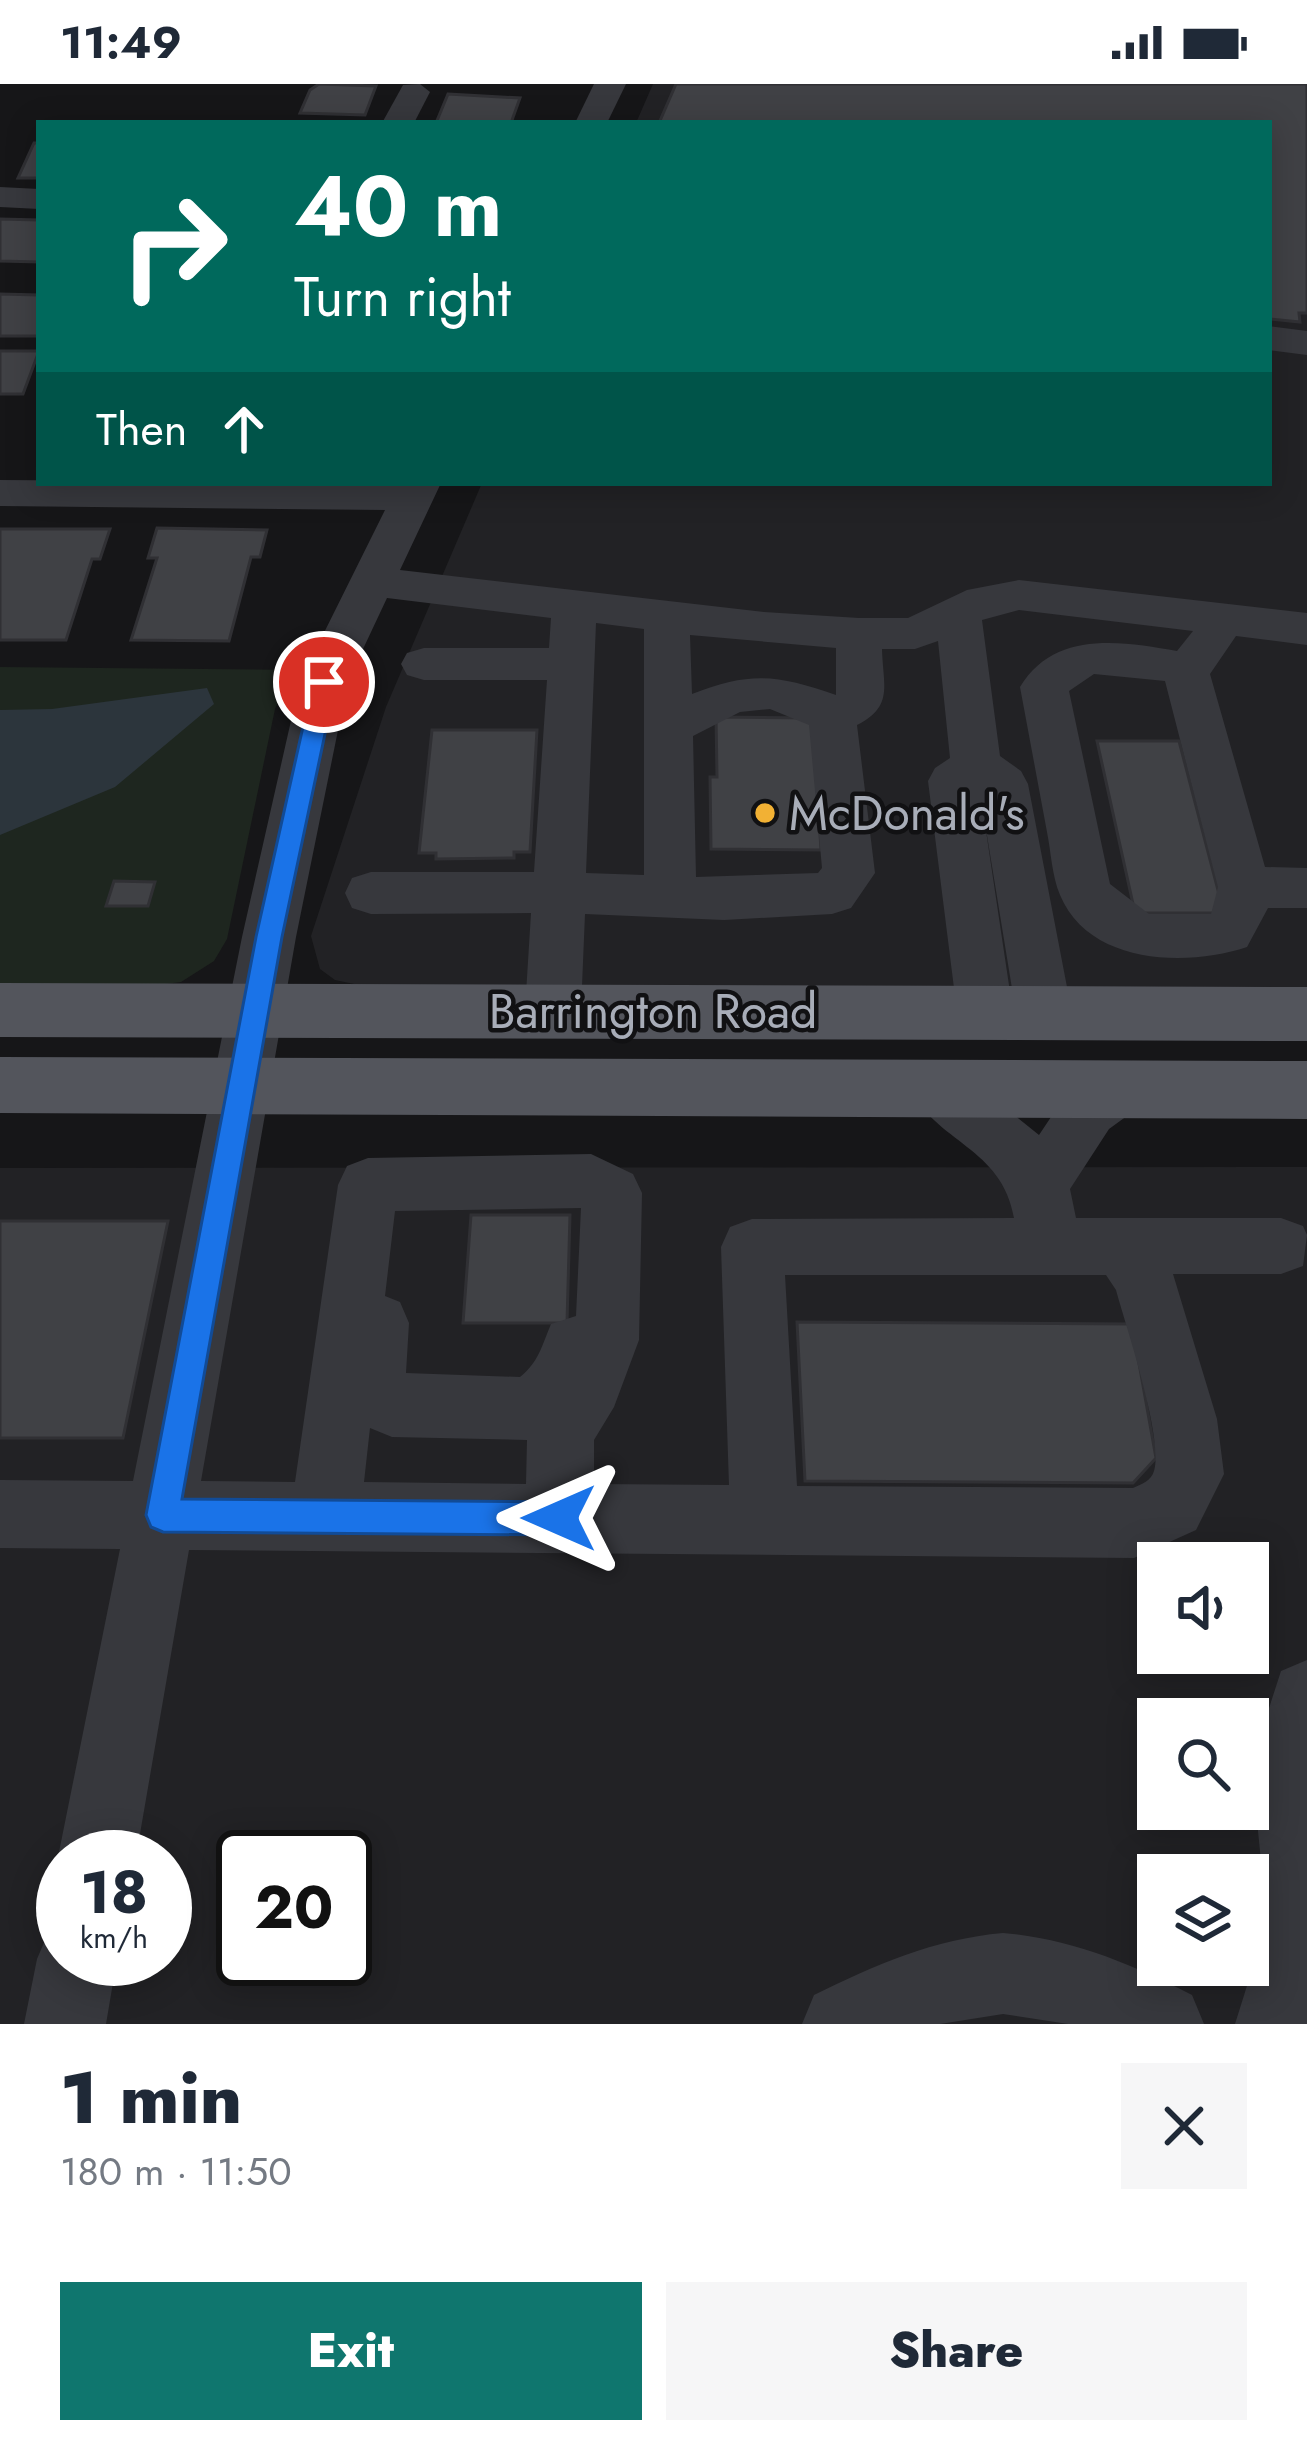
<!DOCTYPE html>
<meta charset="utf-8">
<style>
:root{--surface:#fff;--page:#f6f6f7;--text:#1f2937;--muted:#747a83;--accent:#0f766e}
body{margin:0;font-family:Jost,sans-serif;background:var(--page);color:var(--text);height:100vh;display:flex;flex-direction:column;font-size:45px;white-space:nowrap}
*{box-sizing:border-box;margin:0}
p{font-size:39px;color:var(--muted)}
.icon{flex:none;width:66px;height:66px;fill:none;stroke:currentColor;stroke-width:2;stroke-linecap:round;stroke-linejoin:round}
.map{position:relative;height:1940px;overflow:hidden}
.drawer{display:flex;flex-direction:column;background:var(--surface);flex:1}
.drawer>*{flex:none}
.guide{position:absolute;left:36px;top:36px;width:1236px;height:366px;border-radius:0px;box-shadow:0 6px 30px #0003;background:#00695c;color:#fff;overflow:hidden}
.tools{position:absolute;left:1137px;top:1458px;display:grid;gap:24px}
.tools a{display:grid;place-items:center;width:132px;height:132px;border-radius:0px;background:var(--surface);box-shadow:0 6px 30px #0003;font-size:60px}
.speed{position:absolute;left:36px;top:1746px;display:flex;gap:24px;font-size:60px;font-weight:700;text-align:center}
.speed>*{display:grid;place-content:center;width:156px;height:156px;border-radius:50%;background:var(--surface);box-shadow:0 6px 30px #0003;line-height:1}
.speed small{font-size:30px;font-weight:400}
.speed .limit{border:6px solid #111;border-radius:18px;background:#fff;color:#111}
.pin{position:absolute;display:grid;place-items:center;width:102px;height:102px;color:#fff;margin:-51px;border:6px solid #fff;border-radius:50%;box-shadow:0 3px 12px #0007}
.me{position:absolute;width:132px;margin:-66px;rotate:270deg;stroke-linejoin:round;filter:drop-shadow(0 0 9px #0008)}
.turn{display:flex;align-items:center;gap:42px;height:252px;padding:0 60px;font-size:54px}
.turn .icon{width:156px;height:156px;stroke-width:2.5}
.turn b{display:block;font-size:84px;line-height:102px}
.then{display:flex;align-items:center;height:114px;padding:0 60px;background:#0003;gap:24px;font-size:45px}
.round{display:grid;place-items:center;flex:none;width:126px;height:126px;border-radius:0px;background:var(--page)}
.summary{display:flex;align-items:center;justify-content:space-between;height:204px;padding:0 60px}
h1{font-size:72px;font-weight:800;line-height:90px}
.cta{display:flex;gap:24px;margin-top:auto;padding:24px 60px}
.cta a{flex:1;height:138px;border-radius:0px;background:var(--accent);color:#fff;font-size:48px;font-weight:800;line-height:138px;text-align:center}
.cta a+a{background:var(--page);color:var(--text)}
.status{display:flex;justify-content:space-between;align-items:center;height:84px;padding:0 60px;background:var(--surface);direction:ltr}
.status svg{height:33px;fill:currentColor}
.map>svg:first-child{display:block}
</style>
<div class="status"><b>11:49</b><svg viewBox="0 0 49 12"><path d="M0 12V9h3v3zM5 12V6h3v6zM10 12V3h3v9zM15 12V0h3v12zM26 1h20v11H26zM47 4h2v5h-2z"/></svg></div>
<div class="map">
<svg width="1307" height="1940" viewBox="0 0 1307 1940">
<rect width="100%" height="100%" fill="#161618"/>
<g fill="#222225" fill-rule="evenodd">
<path d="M 653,0 L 1307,0 L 1307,905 L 373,904 L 335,896 L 320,885 L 311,852 L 386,623 L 482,399 L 1269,399 L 1269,39 L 636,39 Z"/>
<path d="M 1307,1083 L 1307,1940 L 0,1940 L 0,1084 ZM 1158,1479 L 1248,1479 L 1248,1569 L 1158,1569 ZM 1158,1635 L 1248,1635 L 1248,1725 L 1158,1725 ZM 63,1773 L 165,1773 L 165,1875 L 63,1875 ZM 243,1773 L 345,1773 L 345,1875 L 243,1875 ZM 1158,1791 L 1248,1791 L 1248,1881 L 1158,1881 Z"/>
</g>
<path fill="#1e261f" d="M 0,583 L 293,586 L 275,625 L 227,855 L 214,877 L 181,898 L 159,901 L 0,901 Z"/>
<path fill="#2c353c" d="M 207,604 L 214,620 L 115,703 L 0,751 L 0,626 L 52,625 Z"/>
<g fill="#404145" stroke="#303034" stroke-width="3">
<path d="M 319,0 L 376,2 L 365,31 L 300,29 L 310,6 Z"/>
<path d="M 676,0 L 1307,0 L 1307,229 L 1299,229 L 1300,238 L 1269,235 L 1269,39 L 659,39 Z"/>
<path d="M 448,10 L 520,14 L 511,39 L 436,39 Z"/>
<path d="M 34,59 L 39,59 L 39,94 L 18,94 Z"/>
<path d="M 0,135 L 39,136 L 39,178 L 0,177 Z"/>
<path d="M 0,210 L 39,211 L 39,252 L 0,252 Z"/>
<path d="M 0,267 L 39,267 L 23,310 L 0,310 Z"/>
<path d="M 157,444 L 267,446 L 260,473 L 251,473 L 229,557 L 131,556 L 157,474 L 148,474 Z"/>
<path d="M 0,445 L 110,445 L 100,475 L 92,475 L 66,556 L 0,556 Z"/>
<path d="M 716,633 L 813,634 L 821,766 L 711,765 L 710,693 L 717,693 Z"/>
<path d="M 432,646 L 537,646 L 530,768 L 514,768 L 514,774 L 436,775 L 436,769 L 419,769 Z"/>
<path d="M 1097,657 L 1179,657 L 1224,829 L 1135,829 Z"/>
<path d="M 114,797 L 155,798 L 148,822 L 106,822 Z"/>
<path d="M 471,1131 L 570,1131 L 567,1239 L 463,1239 Z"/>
<path d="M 0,1137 L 168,1137 L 123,1354 L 0,1354 Z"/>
<path d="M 797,1238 L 1132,1240 L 1156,1374 L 1133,1399 L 805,1397 Z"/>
</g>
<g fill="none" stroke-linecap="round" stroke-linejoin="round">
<g fill="#37383d" fill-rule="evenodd">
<path d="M 594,0 L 626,0 L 607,39 L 575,39 Z"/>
<path d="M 403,1 L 420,0 L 430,8 L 414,39 L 382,39 Z"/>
<path d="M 0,103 L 39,105 L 39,125 L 0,123 Z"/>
<path d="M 1269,242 L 1307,247 L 1307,271 L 1269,266 Z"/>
<path d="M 0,396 L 441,399 L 400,486 L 764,528 L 859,534 L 908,534 L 967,506 L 1019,496 L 1307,529 L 1307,561 L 1236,552 L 1210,590 L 1265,783 L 1307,784 L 1307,824 L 1268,824 L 1247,863 C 1187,883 1089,881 1060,811 C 1052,792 1051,768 1047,748 C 1038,700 1029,651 1020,603 C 1054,546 1122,557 1177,567 L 1193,547 L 1019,526 L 982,536 L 1000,672 L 1021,687 L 1028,700 L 1072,929 L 1064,945 L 1044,952 L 1024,945 L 1016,929 L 983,727 L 1013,928 L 1005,944 L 985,951 L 965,944 L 957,928 L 928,697 L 935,684 L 950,674 L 938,557 L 915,565 L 882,565 C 883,602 894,622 857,641 L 875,789 L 851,824 L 832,830 L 724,836 L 585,830 L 581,926 L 573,942 L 553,949 L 533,942 L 525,926 L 531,829 L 371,830 L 352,824 L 345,809 L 352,794 L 371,788 L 534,788 L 547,596 L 424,596 L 407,591 L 401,580 L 407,569 L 424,564 L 549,564 L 551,534 L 387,514 L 348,597 L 296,853 L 201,1397 L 295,1398 L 338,1101 L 347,1082 L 368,1074 L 591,1070 L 633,1090 L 642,1109 L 639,1256 L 614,1323 L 594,1356 L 594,1400 L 729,1401 L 721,1163 L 730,1143 L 752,1135 L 1014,1134 C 1002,1063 936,1059 909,1003 L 918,986 L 938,978 L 958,986 L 1039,1051 L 1067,1009 L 1122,979 L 1142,987 L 1151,1004 L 1142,1021 L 1109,1045 L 1070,1105 L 1076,1134 L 1281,1134 L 1303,1142 L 1307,1151 L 1303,1182 L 1281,1190 L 1173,1190 L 1217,1335 L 1224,1390 L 1196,1446 L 1134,1474 L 189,1466 L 136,1773 L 63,1773 L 63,1785 L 58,1773 L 120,1465 L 0,1464 L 0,1396 L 133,1397 L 242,853 L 300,597 L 385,426 L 0,422 ZM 596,539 L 644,545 L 644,791 L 586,789 ZM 690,551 L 836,564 L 836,611 C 778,591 751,587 692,610 ZM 1094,590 L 1165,597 L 1218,803 L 1211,830 L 1149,830 L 1110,800 L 1069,607 ZM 770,625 L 809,641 L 822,784 L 818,789 L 696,793 L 693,652 L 740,628 ZM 581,1124 L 576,1232 L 551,1240 C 542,1261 539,1278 520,1293 L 406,1289 L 409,1239 L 400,1218 L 385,1212 L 395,1127 ZM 785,1191 L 1106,1191 L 1116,1206 C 1126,1243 1164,1354 1154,1387 C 1151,1397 1142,1400 1133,1404 L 797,1402 ZM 370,1344 L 392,1353 L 527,1356 L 526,1400 L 364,1398 Z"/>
<path d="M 1307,1576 L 1307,1940 L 1235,1940 L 1267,1838 L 1258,1747 L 1261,1649 L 1281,1587 Z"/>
<path d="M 63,1841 L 63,1875 L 117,1875 L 106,1940 L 24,1940 L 37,1875 L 49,1847 Z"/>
<path d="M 1003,1849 C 1072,1855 1131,1880 1192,1911 L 1204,1940 L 1068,1940 L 1003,1930 L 940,1940 L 802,1940 L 814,1911 C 875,1881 934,1855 1003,1849 Z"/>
</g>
<g fill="#53555c" fill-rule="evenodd">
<path d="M 0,899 L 1307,903 L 1307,957 L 0,953 Z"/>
<path d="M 0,973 L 1307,977 L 1307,1035 L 0,1029 Z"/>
</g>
</g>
<path fill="#1a73e8" stroke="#114b97" stroke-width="3" d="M 324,590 L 336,598 L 282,853 L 182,1415 L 559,1418 L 570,1423 L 575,1434 L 570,1446 L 559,1451 L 163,1448 L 151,1443 L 146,1431 L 256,853 L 313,598 Z"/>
<circle fill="#f2b134" stroke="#111113" stroke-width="4.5" cx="765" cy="729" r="12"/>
<g text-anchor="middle" stroke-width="9" stroke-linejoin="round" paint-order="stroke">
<g font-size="48" fill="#a8adb8" stroke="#111113" text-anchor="start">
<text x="789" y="746">McDonald's</text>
</g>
<g font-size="48" fill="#a8adb8" stroke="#111113">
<text x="653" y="944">Barrington Road</text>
</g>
</g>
</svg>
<div class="tools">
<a><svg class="icon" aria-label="sound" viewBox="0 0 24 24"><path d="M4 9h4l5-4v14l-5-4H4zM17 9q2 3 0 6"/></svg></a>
<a><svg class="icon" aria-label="search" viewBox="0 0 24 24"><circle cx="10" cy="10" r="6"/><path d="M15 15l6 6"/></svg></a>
<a><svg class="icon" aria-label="layers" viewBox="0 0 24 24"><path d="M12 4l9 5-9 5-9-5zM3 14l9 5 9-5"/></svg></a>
</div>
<div class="speed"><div>18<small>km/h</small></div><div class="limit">20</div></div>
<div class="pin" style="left:324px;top:598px;background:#d93025"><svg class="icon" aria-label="arrive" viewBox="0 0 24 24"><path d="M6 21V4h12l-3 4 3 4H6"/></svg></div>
<svg class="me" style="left:559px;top:1434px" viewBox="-20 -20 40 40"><path d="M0-17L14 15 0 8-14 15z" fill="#1a73e8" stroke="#fff" stroke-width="4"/></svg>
<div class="guide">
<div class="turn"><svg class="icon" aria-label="right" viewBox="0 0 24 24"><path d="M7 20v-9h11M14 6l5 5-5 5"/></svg><div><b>40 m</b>Turn right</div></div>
<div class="then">Then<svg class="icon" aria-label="ahead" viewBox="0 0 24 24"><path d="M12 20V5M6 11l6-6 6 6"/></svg></div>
</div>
</div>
<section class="drawer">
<div class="summary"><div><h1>1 min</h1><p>180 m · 11:50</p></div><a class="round"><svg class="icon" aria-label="close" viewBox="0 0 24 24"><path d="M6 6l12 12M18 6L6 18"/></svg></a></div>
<div class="cta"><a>Exit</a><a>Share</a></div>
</section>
